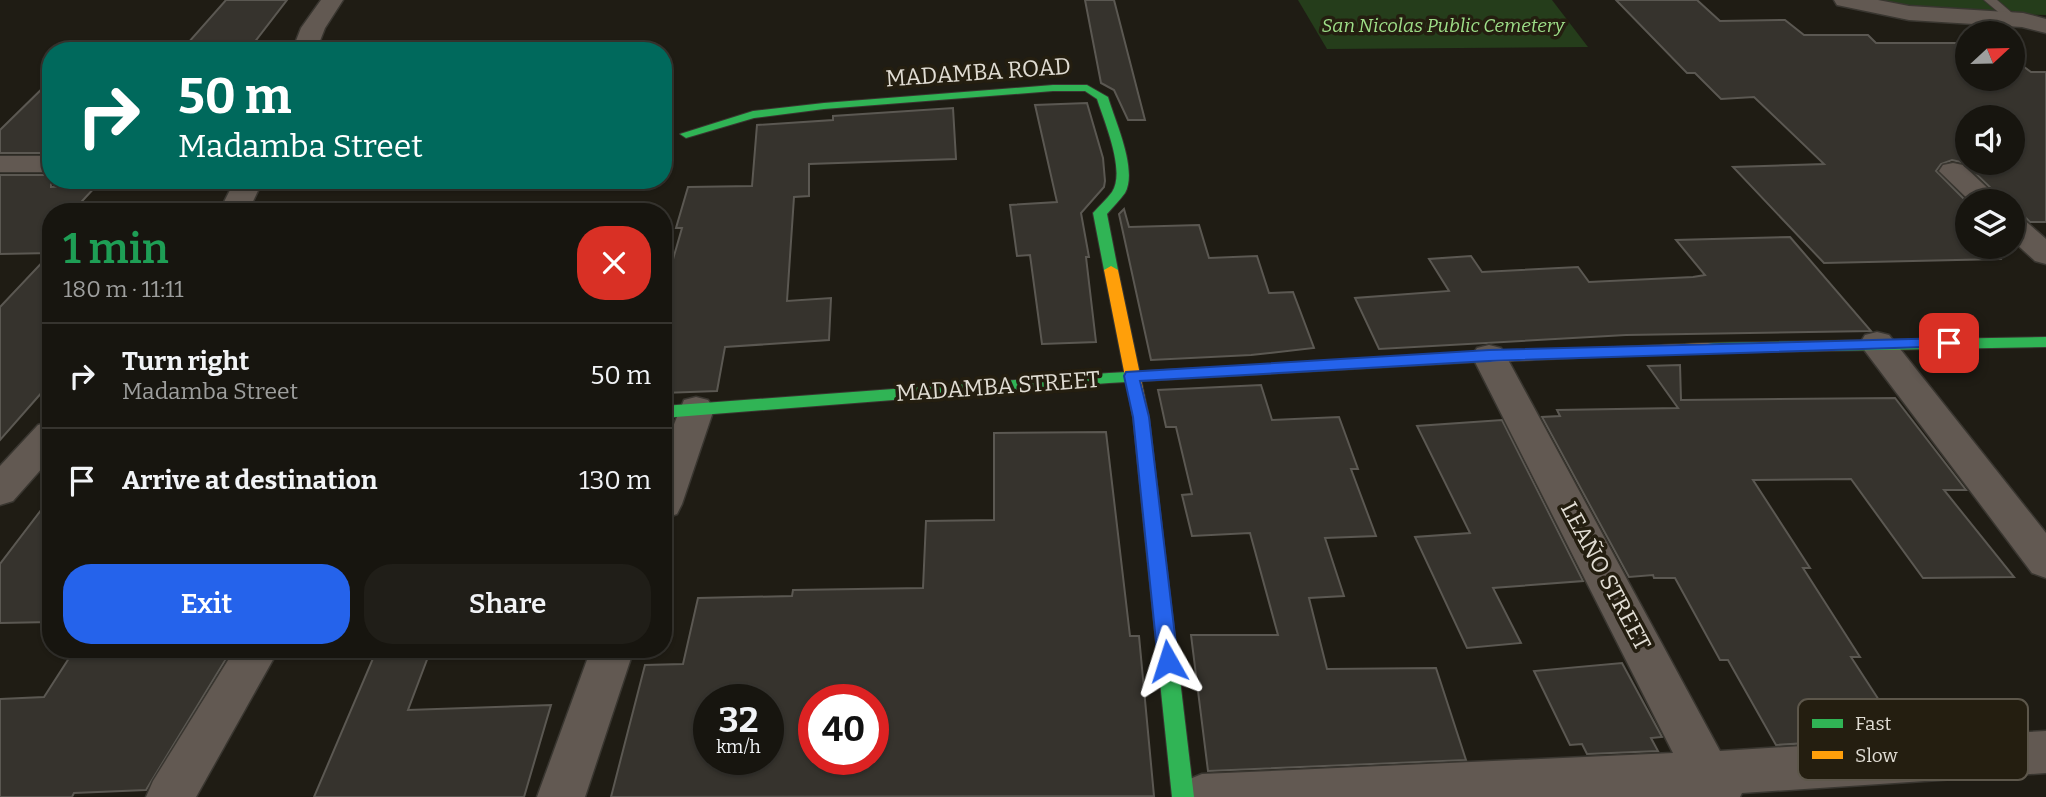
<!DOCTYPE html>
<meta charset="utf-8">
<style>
:root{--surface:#17150f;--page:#201e18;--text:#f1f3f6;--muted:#9e9f9e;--line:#36342f;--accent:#2563eb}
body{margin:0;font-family:Bitter,serif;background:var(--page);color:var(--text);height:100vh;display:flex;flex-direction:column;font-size:26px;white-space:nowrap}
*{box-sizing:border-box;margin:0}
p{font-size:23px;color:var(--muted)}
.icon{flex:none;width:38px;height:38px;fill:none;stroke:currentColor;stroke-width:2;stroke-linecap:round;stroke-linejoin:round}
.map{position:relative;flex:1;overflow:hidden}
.panel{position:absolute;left:42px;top:203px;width:630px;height:455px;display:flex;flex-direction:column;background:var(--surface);border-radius:28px;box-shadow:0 2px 5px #0004,0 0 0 2px var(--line)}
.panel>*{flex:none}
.top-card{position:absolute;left:42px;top:42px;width:630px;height:147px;border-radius:28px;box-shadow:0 2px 5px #0004,0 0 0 2px var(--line);background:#00695c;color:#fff;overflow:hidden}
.needle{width:46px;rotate:68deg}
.fabs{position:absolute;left:1955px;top:21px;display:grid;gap:14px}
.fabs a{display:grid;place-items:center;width:70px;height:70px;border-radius:50%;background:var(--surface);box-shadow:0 2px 5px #0004,0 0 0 2px var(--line);font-size:35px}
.speed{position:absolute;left:693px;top:684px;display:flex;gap:14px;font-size:35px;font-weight:700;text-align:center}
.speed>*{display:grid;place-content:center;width:91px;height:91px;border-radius:50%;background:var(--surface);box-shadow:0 2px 5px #0004,0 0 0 2px var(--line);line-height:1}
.speed small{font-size:18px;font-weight:400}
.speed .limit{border:10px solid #d22;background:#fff;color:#111}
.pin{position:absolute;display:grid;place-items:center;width:60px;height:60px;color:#fff;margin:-30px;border-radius:14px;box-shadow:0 4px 10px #0006}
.me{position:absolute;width:77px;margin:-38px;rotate:354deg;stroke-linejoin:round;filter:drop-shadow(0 0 5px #0008)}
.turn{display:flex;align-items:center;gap:24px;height:147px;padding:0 21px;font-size:32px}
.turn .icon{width:91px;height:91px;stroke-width:2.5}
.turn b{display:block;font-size:49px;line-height:60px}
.round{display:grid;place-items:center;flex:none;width:74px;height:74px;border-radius:28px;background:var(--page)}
.head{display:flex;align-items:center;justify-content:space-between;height:119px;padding:0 21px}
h1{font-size:42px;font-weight:600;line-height:52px;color:#1e9e55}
.cta{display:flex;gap:14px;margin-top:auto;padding:14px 21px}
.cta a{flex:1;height:80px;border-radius:28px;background:var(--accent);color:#fff;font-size:28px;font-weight:600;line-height:80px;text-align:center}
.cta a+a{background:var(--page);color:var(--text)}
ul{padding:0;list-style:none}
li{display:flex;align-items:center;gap:21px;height:105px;padding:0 21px;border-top:2px solid var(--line)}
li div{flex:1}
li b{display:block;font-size:26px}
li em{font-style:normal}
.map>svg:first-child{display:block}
</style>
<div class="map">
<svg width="2046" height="797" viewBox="0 0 2046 797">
<rect width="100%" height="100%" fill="#1f1c14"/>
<g fill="#253d1b">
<path d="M 1298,0 L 1552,0 L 1588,47 L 1327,49 Z"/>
<path d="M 1863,0 L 2046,0 L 2046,15 L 1908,12 Z"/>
</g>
<g fill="#36332d" stroke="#5b5852" stroke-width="2" fill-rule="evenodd">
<path d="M 226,0 L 287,0 L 250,48 L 196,51 L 203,43 L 187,44 Z"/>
<path d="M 1085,0 L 1114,0 L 1145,120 L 1128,120 L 1114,90 L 1101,83 Z"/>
<path d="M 1616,0 L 1697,0 L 1720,21 L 1785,20 L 1804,35 L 1868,35 L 1876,43 L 1967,43 L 1967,79 L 2012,79 L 2012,58 L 2031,72 L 2046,72 L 2046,222 L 2030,222 L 2023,215 L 2012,213 L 2012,201 L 2004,201 L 1965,163 L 1952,160 L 1941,164 L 1936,171 L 1967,202 L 1967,222 L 1961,222 L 1967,227 L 1967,247 L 1987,247 L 2000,259 L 1824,263 L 1733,167 L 1824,164 L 1754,97 L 1721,99 L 1695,73 L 1687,73 ZM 1967,117 L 2012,117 L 2012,163 L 1967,163 Z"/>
<path d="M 51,80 L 51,153 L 0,153 L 0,130 Z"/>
<path d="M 1087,103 L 1103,158 L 1105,181 L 1104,187 L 1081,213 L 1089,257 L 1086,257 L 1096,342 L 1042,344 L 1030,255 L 1017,256 L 1010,205 L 1057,202 L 1035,105 Z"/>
<path d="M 953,108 L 956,159 L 809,164 L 809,196 L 794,197 L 787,301 L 831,298 L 829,340 L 725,347 L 717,391 L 663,393 L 663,294 L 682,228 L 676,228 L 688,187 L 752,186 L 757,125 L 833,120 L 833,116 Z"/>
<path d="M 0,175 L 51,175 L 51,187 L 97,185 L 72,212 L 51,212 L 51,253 L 0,254 Z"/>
<path d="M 1124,209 L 1129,227 L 1199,225 L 1209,258 L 1257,256 L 1269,293 L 1293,292 L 1314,348 L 1251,355 L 1151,360 L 1119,214 Z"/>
<path d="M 1790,237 L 1871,331 L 1626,335 L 1379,349 L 1355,298 L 1449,291 L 1429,259 L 1471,256 L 1482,272 L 1578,267 L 1589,282 L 1693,277 L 1705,275 L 1676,240 Z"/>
<path d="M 51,253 L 51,382 L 0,440 L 0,307 Z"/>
<path d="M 1680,365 L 1681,400 L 1895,398 L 1966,490 L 1944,490 L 2014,577 L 1923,578 L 1851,479 L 1753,480 L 1810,568 L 1803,568 L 1860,657 L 1851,657 L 1903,737 L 1776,745 L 1728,660 L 1720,660 L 1675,578 L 1654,578 L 1653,575 L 1629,577 L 1542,417 L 1560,416 L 1557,410 L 1678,408 L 1648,366 Z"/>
<path d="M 1261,385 L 1272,420 L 1339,417 L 1358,469 L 1351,469 L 1376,536 L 1325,538 L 1344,596 L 1309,598 L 1327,669 L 1436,668 L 1466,760 L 1208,771 L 1191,635 L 1278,635 L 1250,533 L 1192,536 L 1182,495 L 1192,494 L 1176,427 L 1166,427 L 1158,390 Z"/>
<path d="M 1502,420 L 1583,581 L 1493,588 L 1521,643 L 1467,648 L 1415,537 L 1470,533 L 1417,426 Z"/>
<path d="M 1106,432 L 1130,636 L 1139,636 L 1154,796 L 611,797 L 645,665 L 683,664 L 698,598 L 792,596 L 793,590 L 923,588 L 926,521 L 994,520 L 994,433 ZM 709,700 L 768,700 L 768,760 L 709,760 ZM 814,700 L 873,700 L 873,760 L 814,760 Z"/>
<path d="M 51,497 L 51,622 L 0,623 L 0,564 Z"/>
<path d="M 141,649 L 232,649 L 146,790 L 74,793 L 72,797 L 0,797 L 0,699 L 44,697 L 73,652 Z"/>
<path d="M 377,649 L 431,649 L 408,710 L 551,705 L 524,797 L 314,797 Z"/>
<path d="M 1622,663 L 1662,737 L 1651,738 L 1658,751 L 1587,754 L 1582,744 L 1570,745 L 1534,671 Z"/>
</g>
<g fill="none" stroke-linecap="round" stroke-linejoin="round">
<g stroke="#393630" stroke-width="2">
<path id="lane" d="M 1984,0 L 1997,0 L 2019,19 L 2009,21 Z"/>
</g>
<g stroke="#393630" stroke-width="3">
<g id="street">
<path d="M 321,0 L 343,0 L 325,28 L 316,51 L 292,51 L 301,28 Z"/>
<path d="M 1834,0 L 1878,0 L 1909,6 L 2023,13 L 2046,19 L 2046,33 L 2022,27 L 1909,20 L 1837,5 Z"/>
<rect x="0" y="156" width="51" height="16"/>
<path d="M 1953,163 L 1963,165 L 2001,201 L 1970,201 L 1939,171 L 1943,165 Z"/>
<path d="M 235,180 L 263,180 L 248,212 L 219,212 Z"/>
<path d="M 2012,215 L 2022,218 L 2046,239 L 2046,264 L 2035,261 L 2012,240 Z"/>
<path d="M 1877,332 L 1889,335 L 2046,533 L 2046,578 L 2032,573 L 1865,351 L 1860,343 L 1865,335 Z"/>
<path d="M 1489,345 L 1501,348 L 1506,356 L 1720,751 L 2046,731 L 2046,773 L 1742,793 L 1740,797 L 1178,797 L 1185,781 L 1202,774 L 1673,753 L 1472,356 L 1477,348 Z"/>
<path d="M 696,397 L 708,400 L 714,409 L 682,504 L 677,514 L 663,519 L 663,451 L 684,400 Z"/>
<path d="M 51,421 L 51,458 L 13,501 L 0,505 L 0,466 L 38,425 Z"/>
<path d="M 235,649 L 279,649 L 196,797 L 146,797 L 153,781 Z"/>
<path d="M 591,649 L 634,649 L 585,797 L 537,797 Z"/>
</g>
</g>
<g stroke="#393630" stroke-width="2">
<g id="fast">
<path d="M 1053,85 L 1087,85 L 1108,97 C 1115,121 1138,170 1125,193 C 1120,200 1113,207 1107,214 L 1118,270 L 1116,273 L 1106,273 L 1104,270 L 1093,213 C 1099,206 1107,199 1112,192 C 1126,171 1104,121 1097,99 L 1085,91 L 1053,91 L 824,109 L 754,118 L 686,138 L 680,134 L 753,111 L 824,103 Z"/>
<path d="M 2046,337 L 2046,347 L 1708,353 L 1700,348 L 1708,343 Z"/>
<path d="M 1492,352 L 1497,353 L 1500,357 L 1497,361 L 1109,383 L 663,418 L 663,406 L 1109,373 Z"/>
<path d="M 1153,521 L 1159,523 L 1162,528 L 1194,797 L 1172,797 L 1144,528 L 1147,523 Z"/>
</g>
</g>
<g stroke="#393630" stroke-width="2">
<g id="slow">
<path d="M 1111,266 L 1118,270 L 1149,417 L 1162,528 L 1159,533 L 1153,535 L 1147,533 L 1144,528 L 1133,417 L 1104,270 Z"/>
<path d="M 1708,343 L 1713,344 L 1716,348 L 1713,352 L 1492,362 L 1484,357 L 1492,352 Z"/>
</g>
</g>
<use href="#lane" fill="#625952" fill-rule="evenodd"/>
<use href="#street" fill="#625952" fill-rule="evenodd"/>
<use href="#fast" fill="#30b455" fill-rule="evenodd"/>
<use href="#slow" fill="#ff9f0a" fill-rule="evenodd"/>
</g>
<path fill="#2563eb" stroke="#184099" stroke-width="2" d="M 1949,338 L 1957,343 L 1955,346 L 1489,361 L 1140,381 L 1149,417 L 1178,661 L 1175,667 L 1168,670 L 1161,667 L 1158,661 L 1133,417 L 1124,376 L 1126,372 L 1489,350 Z"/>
<g text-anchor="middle" stroke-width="7" stroke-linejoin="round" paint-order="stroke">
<g font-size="19" font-style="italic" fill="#9ede88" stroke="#241e10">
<text x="1443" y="32">San Nicolas Public Cemetery</text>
</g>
<g font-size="23" fill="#e1ddd4" stroke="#241e10">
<text transform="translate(978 72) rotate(-4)" y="8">MADAMBA ROAD</text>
<text transform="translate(998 386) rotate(-4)" y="8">MADAMBA STREET</text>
<text transform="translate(1606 576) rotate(62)" y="8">LEAÑO STREET</text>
</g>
</g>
<rect x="1798" y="699" width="230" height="81" rx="10" fill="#241e10" stroke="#5d574b" stroke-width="2"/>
<rect x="1812" y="719" width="31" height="9" fill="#30b455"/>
<rect x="1812" y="751" width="31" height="8" fill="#ff9f0a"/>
<g font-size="19" fill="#e1ddd4">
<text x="1855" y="730">Fast</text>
<text x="1855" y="762">Slow</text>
</g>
</svg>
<div class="fabs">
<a><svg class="needle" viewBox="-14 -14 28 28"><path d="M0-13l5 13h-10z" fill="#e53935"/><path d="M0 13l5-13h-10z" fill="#9e9f9e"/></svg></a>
<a><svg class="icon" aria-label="sound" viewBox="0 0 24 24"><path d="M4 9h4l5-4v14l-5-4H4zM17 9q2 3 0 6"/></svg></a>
<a><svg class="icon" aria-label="layers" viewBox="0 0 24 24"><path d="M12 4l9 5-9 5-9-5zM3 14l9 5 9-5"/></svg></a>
</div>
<div class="speed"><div>32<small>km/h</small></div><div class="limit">40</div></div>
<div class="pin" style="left:1949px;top:343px;background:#d93025"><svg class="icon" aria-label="arrive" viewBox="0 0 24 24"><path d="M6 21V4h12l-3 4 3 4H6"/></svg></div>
<svg class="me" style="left:1168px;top:661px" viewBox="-20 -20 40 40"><path d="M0-17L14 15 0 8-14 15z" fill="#2563eb" stroke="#fff" stroke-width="4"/></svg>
<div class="top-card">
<div class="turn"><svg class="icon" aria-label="right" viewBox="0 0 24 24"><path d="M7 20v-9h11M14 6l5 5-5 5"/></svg><div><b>50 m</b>Madamba Street</div></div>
</div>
<section class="panel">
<div class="head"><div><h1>1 min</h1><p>180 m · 11:11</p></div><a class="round" style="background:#d93025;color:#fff"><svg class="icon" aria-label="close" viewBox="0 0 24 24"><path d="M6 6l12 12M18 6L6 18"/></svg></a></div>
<ul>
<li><svg class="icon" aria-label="right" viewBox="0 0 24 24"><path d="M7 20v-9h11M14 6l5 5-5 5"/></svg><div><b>Turn right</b><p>Madamba Street</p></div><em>50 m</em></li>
<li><svg class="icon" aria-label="arrive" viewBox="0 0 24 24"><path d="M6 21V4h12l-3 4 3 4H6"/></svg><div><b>Arrive at destination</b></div><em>130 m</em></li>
</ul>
<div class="cta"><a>Exit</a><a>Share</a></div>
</section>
</div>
